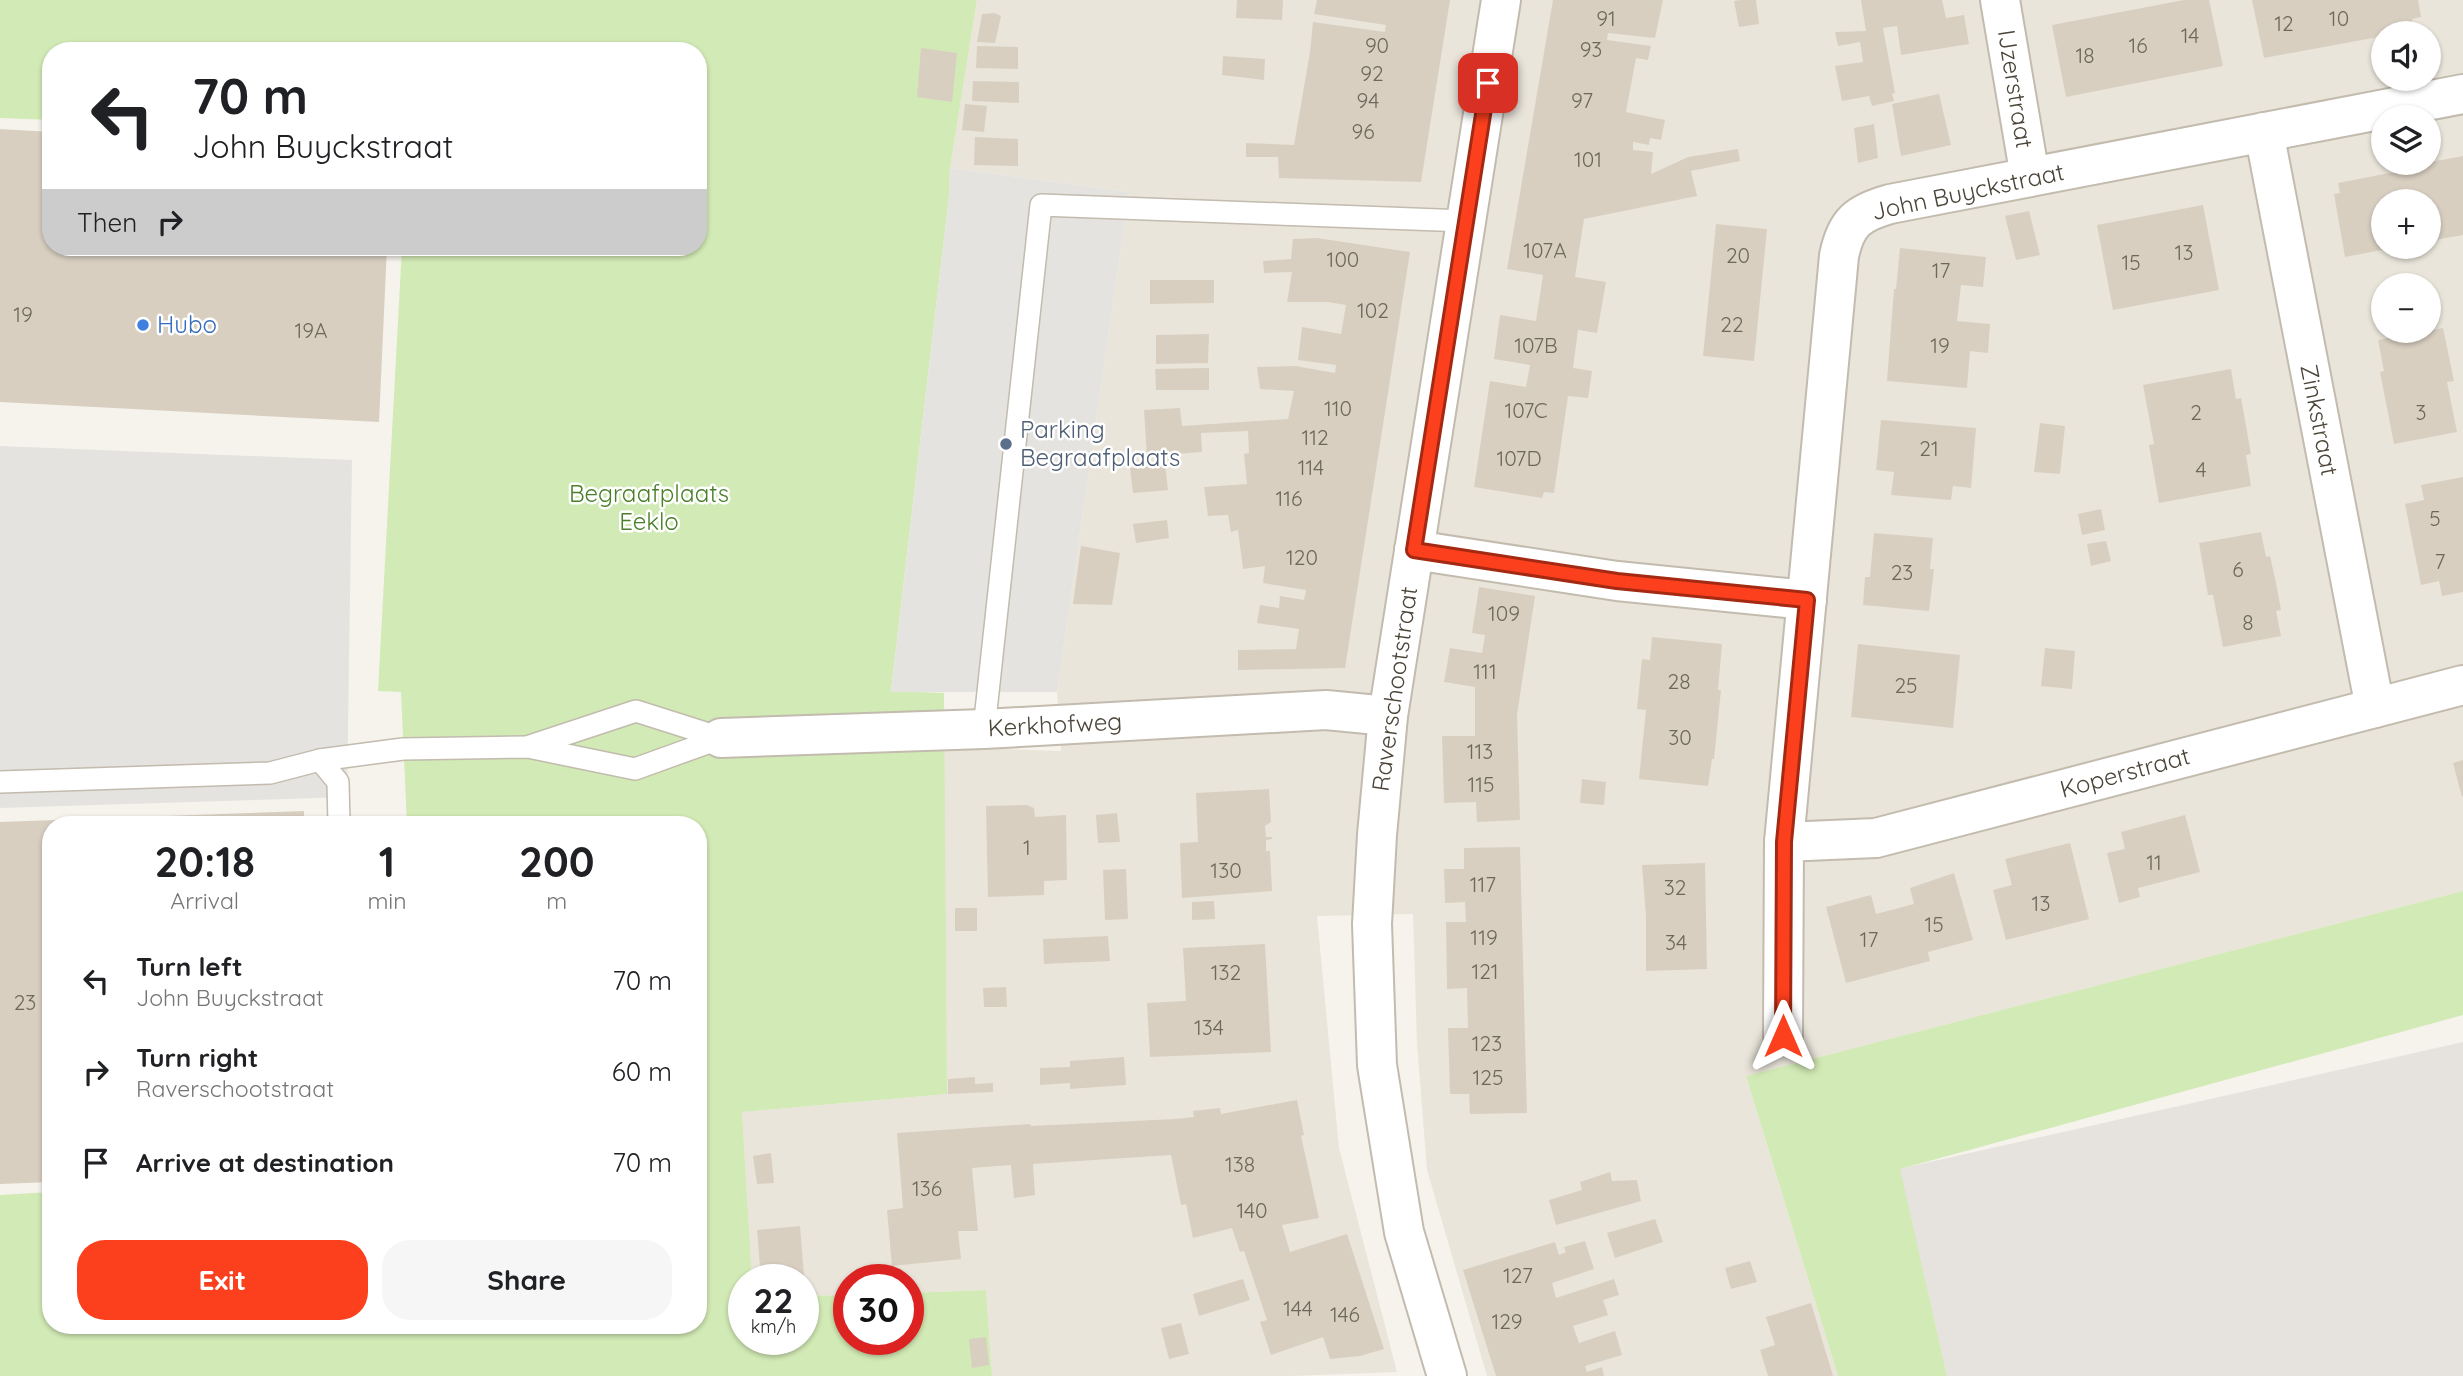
<!DOCTYPE html>
<meta charset="utf-8">
<style>
:root{--surface:#fff;--page:#f6f6f6;--text:#202124;--muted:#757577;--accent:#fc3f1d}
body{margin:0;font-family:Quicksand,sans-serif;background:var(--page);color:var(--text);height:100vh;display:flex;flex-direction:column;font-size:26px;white-space:nowrap}
*{box-sizing:border-box;margin:0}
p{font-size:23px;color:var(--muted)}
.icon{flex:none;width:38px;height:38px;fill:none;stroke:currentColor;stroke-width:2;stroke-linecap:round;stroke-linejoin:round}
.map{position:relative;flex:1;overflow:hidden}
.side{position:absolute;left:42px;top:816px;width:665px;height:518px;display:flex;flex-direction:column;background:var(--surface);border-radius:28px;box-shadow:0 2px 5px #0004}
.side>*{flex:none}
.guide{position:absolute;left:42px;top:42px;width:665px;height:214px;border-radius:28px;box-shadow:0 2px 5px #0004;background:#fff;color:var(--text);overflow:hidden}
.fabs{position:absolute;left:2371px;top:21px;display:grid;gap:14px}
.fabs a{display:grid;place-items:center;width:70px;height:70px;border-radius:50%;background:var(--surface);box-shadow:0 2px 5px #0004;font-size:35px}
.speed{position:absolute;left:728px;top:1264px;display:flex;gap:14px;font-size:35px;font-weight:700;text-align:center}
.speed>*{display:grid;place-content:center;width:91px;height:91px;border-radius:50%;background:var(--surface);box-shadow:0 2px 5px #0004;line-height:1}
.speed small{font-size:18px;font-weight:400}
.speed .limit{border:10px solid #d22;background:#fff;color:#111}
.pin{position:absolute;display:grid;place-items:center;width:60px;height:60px;color:#fff;margin:-30px;border-radius:14px;box-shadow:0 4px 10px #0006}
.me{position:absolute;width:77px;margin:-38px;rotate:0deg;stroke-linejoin:round;filter:drop-shadow(0 0 5px #0008)}
.turn{display:flex;align-items:center;gap:24px;height:147px;padding:0 35px;font-size:32px}
.turn .icon{width:91px;height:91px;stroke-width:2.5}
.turn b{display:block;font-size:49px;line-height:60px}
.then{display:flex;align-items:center;height:66px;padding:0 35px;background:#0003;gap:14px;font-size:26px}
.eta{display:flex;justify-content:space-evenly;align-items:center;height:119px;text-align:center}
.eta b{font-size:42px;font-weight:700;line-height:49px}
.cta{display:flex;gap:14px;margin-top:auto;padding:14px 35px}
.cta a{flex:1;height:80px;border-radius:28px;background:var(--accent);color:#fff;font-size:28px;font-weight:700;line-height:80px;text-align:center}
.cta a+a{background:var(--page);color:var(--text)}
ul{padding:0;list-style:none}
li{display:flex;align-items:center;gap:21px;height:91px;padding:0 35px}
li div{flex:1}
li b{display:block;font-size:26px}
li em{font-style:normal}
.map>svg:first-child{display:block}
</style>
<div class="map">
<svg width="2463" height="1376" viewBox="0 0 2463 1376">
<rect width="100%" height="100%" fill="#f6f3ec"/>
<path fill="#eae5da" fill-rule="evenodd" d="M 977,0 L 2463,0 L 2463,891 L 1746,1076 L 1838,1376 L 1487,1376 L 1427,1170 L 1417,1044 L 1413,914 L 1317,916 L 1339,1148 L 1397,1372 L 1292,1376 L 992,1376 L 986,1290 L 908,1293 L 908,1279 L 849,1279 L 849,1295 L 803,1296 L 803,1279 L 752,1279 L 742,1112 L 947,1094 L 943,747 L 1061,751 L 1057,692 L 1129,192 L 950,168 ZM 2384,33 L 2429,33 L 2429,79 L 2384,79 ZM 2384,117 L 2429,117 L 2429,163 L 2384,163 ZM 2384,201 L 2429,201 L 2429,247 L 2384,247 ZM 2384,285 L 2429,285 L 2429,331 L 2384,331 Z"/>
<path fill="#e6e2dd" d="M 2463,1042 L 2463,1376 L 1947,1376 L 1899,1169 Z"/>
<g fill="#d2eab5">
<path d="M 0,0 L 977,0 L 950,168 L 949,196 L 891,691 L 944,693 L 947,1094 L 742,1112 L 752,1279 L 744,1279 L 744,1339 L 803,1339 L 803,1296 L 849,1295 L 849,1339 L 908,1339 L 908,1293 L 986,1290 L 992,1376 L 0,1376 L 0,1195 L 51,1192 L 51,1325 L 698,1325 L 698,824 L 407,824 L 401,692 L 378,691 L 402,247 L 698,247 L 698,51 L 51,51 L 51,120 L 0,118 Z"/>
<path d="M 2463,891 L 2463,1015 L 1900,1169 L 1947,1376 L 1838,1376 L 1746,1076 Z"/>
</g>
<g fill="#e5e3e0">
<path d="M 950,168 L 1129,192 L 1057,692 L 891,692 L 949,196 Z"/>
<path d="M 0,446 L 352,460 L 347,797 L 0,808 Z"/>
</g>
<g fill="#d8cfc1">
<path d="M 1237,0 L 1283,0 L 1282,20 L 1236,18 Z"/>
<path d="M 1317,0 L 1450,0 L 1421,182 L 1279,178 L 1278,157 L 1246,157 L 1246,143 L 1294,145 L 1310,52 L 1313,22 L 1385,32 L 1386,25 L 1314,14 Z"/>
<path d="M 1553,0 L 1663,0 L 1655,38 L 1608,33 L 1607,40 L 1651,46 L 1648,60 L 1636,58 L 1626,112 L 1665,120 L 1661,140 L 1650,138 L 1649,145 L 1633,142 L 1633,150 L 1653,152 L 1651,174 L 1688,157 L 1738,149 L 1740,161 L 1691,171 L 1697,196 L 1584,219 L 1575,277 L 1606,282 L 1597,333 L 1578,330 L 1573,368 L 1592,371 L 1588,398 L 1568,396 L 1554,493 L 1544,492 L 1542,498 L 1474,487 L 1490,381 L 1526,387 L 1530,365 L 1494,359 L 1500,315 L 1536,321 L 1543,275 L 1507,269 Z"/>
<path d="M 1741,0 L 1756,0 L 1759,24 L 1739,27 L 1734,1 Z"/>
<path d="M 1861,0 L 1942,0 L 1946,18 L 1964,15 L 1969,44 L 1901,55 L 1897,26 L 1883,28 L 1895,93 L 1892,94 L 1894,101 L 1872,106 L 1869,96 L 1842,101 L 1835,66 L 1863,62 L 1860,42 L 1838,46 L 1835,32 L 1866,31 Z"/>
<path d="M 2184,0 L 2209,0 L 2223,66 L 2066,97 L 2052,25 Z"/>
<path d="M 2252,0 L 2418,0 L 2421,17 L 2412,19 L 2414,30 L 2384,33 L 2384,36 L 2264,58 Z"/>
<path d="M 994,13 L 1001,16 L 995,43 L 977,42 L 982,14 Z"/>
<path d="M 977,46 L 1018,47 L 1018,69 L 976,68 Z"/>
<path d="M 921,48 L 957,53 L 952,102 L 917,97 Z"/>
<path d="M 1223,56 L 1265,59 L 1264,80 L 1222,75 Z"/>
<path d="M 973,81 L 1019,82 L 1019,103 L 972,101 Z"/>
<path d="M 1939,94 L 1951,145 L 1901,156 L 1892,104 Z"/>
<path d="M 965,104 L 987,106 L 984,132 L 962,130 Z"/>
<path d="M 1874,124 L 1878,158 L 1858,163 L 1854,128 Z"/>
<path d="M 0,129 L 51,132 L 51,247 L 387,247 L 379,422 L 0,402 Z"/>
<path d="M 975,137 L 1018,139 L 1018,166 L 974,165 Z"/>
<path d="M 2463,156 L 2463,235 L 2429,241 L 2429,201 L 2384,201 L 2384,247 L 2392,248 L 2345,257 L 2334,194 L 2340,193 L 2338,183 L 2405,170 L 2404,167 Z"/>
<path d="M 2203,205 L 2219,290 L 2113,310 L 2097,225 Z"/>
<path d="M 2029,211 L 2040,255 L 2016,260 L 2005,216 Z"/>
<path d="M 1716,224 L 1767,229 L 1754,361 L 1703,356 Z"/>
<path d="M 1317,238 L 1410,252 L 1345,668 L 1238,670 L 1238,650 L 1296,649 L 1299,629 L 1257,623 L 1260,605 L 1279,608 L 1280,596 L 1304,600 L 1306,590 L 1263,583 L 1265,566 L 1243,569 L 1238,530 L 1231,532 L 1228,515 L 1208,516 L 1204,487 L 1247,484 L 1244,454 L 1249,453 L 1248,431 L 1201,433 L 1202,452 L 1147,456 L 1144,410 L 1180,408 L 1182,426 L 1288,419 L 1294,391 L 1260,389 L 1257,367 L 1295,366 L 1335,373 L 1336,365 L 1298,360 L 1302,327 L 1341,334 L 1346,305 L 1328,302 L 1287,302 L 1292,272 L 1264,273 L 1263,261 L 1291,259 L 1293,239 Z"/>
<path d="M 1900,248 L 1986,257 L 1983,287 L 1961,285 L 1957,321 L 1990,324 L 1988,353 L 1970,351 L 1967,388 L 1887,381 L 1894,289 L 1896,289 Z"/>
<path d="M 1150,280 L 1214,280 L 1214,303 L 1150,304 Z"/>
<path d="M 2443,328 L 2454,381 L 2447,382 L 2457,432 L 2394,444 L 2380,372 L 2384,371 L 2378,340 Z"/>
<path d="M 1209,334 L 1208,363 L 1156,364 L 1156,335 Z"/>
<path d="M 1209,368 L 1209,390 L 1156,390 L 1155,369 Z"/>
<path d="M 2231,369 L 2236,399 L 2241,398 L 2251,454 L 2246,455 L 2251,486 L 2159,503 L 2149,445 L 2154,444 L 2143,385 Z"/>
<path d="M 1881,420 L 1976,428 L 1971,488 L 1953,486 L 1951,500 L 1891,495 L 1894,472 L 1876,470 Z"/>
<path d="M 2040,423 L 2065,426 L 2060,474 L 2034,472 Z"/>
<path d="M 1165,465 L 1168,490 L 1133,493 L 1130,468 Z"/>
<path d="M 2463,477 L 2463,592 L 2442,596 L 2439,581 L 2421,585 L 2405,504 L 2424,500 L 2421,485 Z"/>
<path d="M 2101,509 L 2105,530 L 2082,535 L 2078,514 Z"/>
<path d="M 1167,520 L 1169,538 L 1136,543 L 1133,524 Z"/>
<path d="M 2261,532 L 2266,557 L 2270,556 L 2276,583 L 2281,610 L 2276,611 L 2281,636 L 2223,647 L 2213,595 L 2208,595 L 2199,543 Z"/>
<path d="M 1874,533 L 1933,538 L 1930,569 L 1934,569 L 1929,611 L 1863,605 L 1865,577 L 1870,577 Z"/>
<path d="M 2106,541 L 2111,561 L 2091,566 L 2087,544 Z"/>
<path d="M 1081,546 L 1120,553 L 1112,605 L 1073,604 Z"/>
<path d="M 1479,587 L 1535,596 L 1517,715 L 1520,820 L 1477,822 L 1476,802 L 1444,803 L 1442,736 L 1475,736 L 1475,687 L 1444,682 L 1450,648 L 1482,653 L 1485,635 L 1472,633 Z"/>
<path d="M 1652,637 L 1722,644 L 1718,690 L 1721,690 L 1714,759 L 1712,759 L 1708,786 L 1639,779 L 1646,710 L 1637,709 L 1642,659 L 1650,660 Z"/>
<path d="M 1858,644 L 1960,655 L 1953,728 L 1851,717 Z"/>
<path d="M 2045,648 L 2075,651 L 2072,689 L 2041,686 Z"/>
<path d="M 2463,760 L 2463,796 L 2462,797 L 2453,763 Z"/>
<path d="M 1582,779 L 1606,782 L 1604,805 L 1580,803 Z"/>
<path d="M 1269,789 L 1271,822 L 1265,826 L 1266,837 L 1272,837 L 1272,839 L 1266,840 L 1266,851 L 1270,851 L 1272,891 L 1182,898 L 1180,843 L 1198,842 L 1196,793 Z"/>
<path d="M 1027,805 L 1034,808 L 1035,817 L 1066,815 L 1067,880 L 1044,881 L 1044,895 L 988,897 L 986,806 Z"/>
<path d="M 304,811 L 304,824 L 51,824 L 51,1182 L 0,1184 L 0,822 Z"/>
<path d="M 1117,813 L 1120,842 L 1098,843 L 1096,815 Z"/>
<path d="M 2185,815 L 2200,872 L 2138,888 L 2140,897 L 2119,903 L 2107,853 L 2125,849 L 2121,832 Z"/>
<path d="M 2070,843 L 2089,919 L 2006,940 L 1993,890 L 2012,885 L 2005,859 Z"/>
<path d="M 1520,847 L 1527,1113 L 1470,1114 L 1469,1094 L 1450,1094 L 1448,1028 L 1468,1028 L 1467,988 L 1447,989 L 1446,922 L 1466,922 L 1465,902 L 1445,903 L 1444,869 L 1464,869 L 1464,848 Z"/>
<path d="M 1705,863 L 1707,969 L 1646,971 L 1646,917 L 1642,865 Z"/>
<path d="M 1126,869 L 1128,919 L 1105,920 L 1103,870 Z"/>
<path d="M 1954,873 L 1973,940 L 1928,952 L 1930,961 L 1846,983 L 1826,907 L 1871,895 L 1876,914 L 1914,904 L 1910,888 Z"/>
<path d="M 1214,901 L 1215,919 L 1192,920 L 1192,902 Z"/>
<rect x="955" y="908" width="22" height="23"/>
<path d="M 1108,936 L 1110,961 L 1044,964 L 1043,939 Z"/>
<path d="M 1265,944 L 1271,1052 L 1150,1057 L 1147,1003 L 1186,1001 L 1183,948 Z"/>
<path d="M 1006,987 L 1007,1007 L 984,1007 L 983,988 Z"/>
<path d="M 1124,1057 L 1126,1085 L 1070,1089 L 1070,1083 L 1040,1085 L 1040,1068 L 1070,1067 L 1070,1061 Z"/>
<path d="M 975,1077 L 975,1084 L 993,1083 L 993,1092 L 948,1094 L 948,1079 Z"/>
<path d="M 1297,1100 L 1304,1135 L 1301,1136 L 1319,1218 L 1282,1225 L 1290,1252 L 1347,1234 L 1384,1349 L 1360,1356 L 1330,1359 L 1323,1337 L 1271,1355 L 1260,1322 L 1267,1320 L 1244,1251 L 1240,1252 L 1232,1228 L 1193,1238 L 1186,1204 L 1181,1205 L 1171,1155 L 1033,1164 L 1035,1195 L 1014,1198 L 1011,1165 L 972,1168 L 978,1231 L 958,1231 L 961,1259 L 892,1266 L 887,1210 L 903,1208 L 897,1133 L 1030,1124 L 1031,1126 L 1175,1119 L 1194,1117 L 1193,1111 L 1220,1108 L 1221,1114 Z"/>
<path d="M 771,1153 L 774,1183 L 757,1184 L 753,1156 Z"/>
<path d="M 1610,1172 L 1612,1181 L 1637,1180 L 1641,1201 L 1556,1225 L 1549,1200 L 1582,1190 L 1580,1182 Z"/>
<path d="M 1655,1219 L 1663,1242 L 1615,1258 L 1607,1233 Z"/>
<path d="M 800,1226 L 804,1275 L 761,1279 L 757,1230 Z"/>
<path d="M 1585,1241 L 1594,1269 L 1552,1283 L 1556,1298 L 1614,1279 L 1619,1295 L 1603,1300 L 1608,1315 L 1573,1326 L 1579,1343 L 1615,1331 L 1622,1355 L 1585,1366 L 1587,1372 L 1602,1367 L 1604,1376 L 1496,1376 L 1463,1270 L 1555,1242 L 1559,1255 L 1566,1252 L 1564,1247 Z"/>
<path d="M 1750,1261 L 1757,1282 L 1731,1289 L 1725,1268 Z"/>
<path d="M 1243,1279 L 1250,1300 L 1199,1316 L 1193,1294 Z"/>
<path d="M 1811,1303 L 1833,1376 L 1768,1376 L 1760,1350 L 1775,1345 L 1766,1317 Z"/>
<path d="M 1181,1323 L 1189,1354 L 1169,1359 L 1161,1328 Z"/>
<path d="M 986,1337 L 989,1365 L 972,1368 L 969,1339 Z"/>
</g>
<g fill="none" stroke-linecap="round" stroke-linejoin="round">
<g stroke="#c2bbae" stroke-width="24">
<g id="service">
<path d="M 984,729 L 1041,205 L 1466,221"/>
<path d="M 530,746 L 636,711 L 721,738"/>
<path d="M 320,760 L 338,782 L 339,824"/>
<path d="M 0,782 L 270,773 L 320,760 L 403,749 L 528,747 L 635,769 L 721,738"/>
</g>
</g>
<g stroke="#c2bbae" stroke-width="42">
<g id="minor">
<path d="M 2000,0 L 2030,177"/>
<path d="M 2264,132 L 2375,708"/>
<path d="M 1414,550 L 1617,581 L 1807,600"/>
<path d="M 721,738 L 984,729 L 1326,710 L 1388,716"/>
<path d="M 1784,842 L 1876,838 L 2463,685"/>
<path d="M 1783,1036 L 1784,842 L 1839,256 C 1846,222 1858,213 1890,204 L 2463,94"/>
<path d="M 1447,1376 L 1404,1232 L 1377,1065 L 1372,924 L 1377,835 L 1388,716 L 1501,0"/>
</g>
</g>
<use href="#service" stroke="#fff" stroke-width="21"/>
<use href="#minor" stroke="#fff" stroke-width="38"/>
</g>
<g fill="none" stroke-linecap="round" stroke-linejoin="round">
<g stroke="#a42913" stroke-width="18">
<path id="route" d="M 1488,83 L 1414,550 L 1617,581 L 1807,600 L 1784,842 L 1783,1036"/>
</g>
<use href="#route" stroke="#fc3f1d" stroke-width="12"/>
</g>
<circle fill="#3f7fe0" stroke="#fff" stroke-width="2.5" cx="143" cy="325" r="7"/>
<circle fill="#5c6f8a" stroke="#fff" stroke-width="2.5" cx="1006" cy="444" r="7"/>
<g text-anchor="middle" stroke-width="5" stroke-linejoin="round" paint-order="stroke">
<g font-size="21" fill="#6e675b">
<text x="1606" y="26">91</text>
<text x="2339" y="26">10</text>
<text x="2284" y="31">12</text>
<text x="2190" y="43">14</text>
<text x="1377" y="53">90</text>
<text x="2138" y="53">16</text>
<text x="1591" y="57">93</text>
<text x="2085" y="63">18</text>
<text x="1372" y="81">92</text>
<text x="1368" y="108">94</text>
<text x="1582" y="108">97</text>
<text x="1363" y="139">96</text>
<text x="1588" y="167">101</text>
<text x="1545" y="258">107A</text>
<text x="2184" y="260">13</text>
<text x="1738" y="263">20</text>
<text x="1343" y="267">100</text>
<text x="2131" y="270">15</text>
<text x="1941" y="278">17</text>
<text x="1373" y="318">102</text>
<text x="23" y="322">19</text>
<text x="1732" y="332">22</text>
<text x="311" y="338">19A</text>
<text x="1536" y="353">107B</text>
<text x="1940" y="353">19</text>
<text x="1338" y="416">110</text>
<text x="1526" y="418">107C</text>
<text x="2196" y="420">2</text>
<text x="2421" y="420">3</text>
<text x="1315" y="445">112</text>
<text x="1929" y="456">21</text>
<text x="1519" y="466">107D</text>
<text x="1311" y="475">114</text>
<text x="2201" y="477">4</text>
<text x="1289" y="506">116</text>
<text x="2435" y="526">5</text>
<text x="1302" y="565">120</text>
<text x="2440" y="569">7</text>
<text x="2238" y="577">6</text>
<text x="1902" y="580">23</text>
<text x="1504" y="621">109</text>
<text x="2248" y="630">8</text>
<text x="1485" y="679">111</text>
<text x="1679" y="689">28</text>
<text x="1906" y="693">25</text>
<text x="1680" y="745">30</text>
<text x="1480" y="759">113</text>
<text x="1481" y="792">115</text>
<text x="1027" y="855">1</text>
<text x="2154" y="870">11</text>
<text x="1226" y="878">130</text>
<text x="1483" y="892">117</text>
<text x="1675" y="895">32</text>
<text x="2041" y="911">13</text>
<text x="1934" y="932">15</text>
<text x="1484" y="945">119</text>
<text x="1869" y="947">17</text>
<text x="1676" y="950">34</text>
<text x="1485" y="979">121</text>
<text x="1226" y="980">132</text>
<text x="25" y="1010">23</text>
<text x="1209" y="1035">134</text>
<text x="1487" y="1051">123</text>
<text x="1488" y="1085">125</text>
<text x="1240" y="1172">138</text>
<text x="927" y="1196">136</text>
<text x="1252" y="1218">140</text>
<text x="1518" y="1283">127</text>
<text x="1298" y="1316">144</text>
<text x="1345" y="1322">146</text>
<text x="1507" y="1329">129</text>
</g>
<g font-size="24" fill="#4b4439" stroke="#fff">
<text transform="translate(2015 89) rotate(81)" y="8">IJzerstraat</text>
<text transform="translate(1968 192) rotate(-12)" y="8">John Buyckstraat</text>
<text transform="translate(2319 420) rotate(79)" y="8">Zinkstraat</text>
<text transform="translate(1395 689) rotate(-82)" y="8">Raverschootstraat</text>
<text transform="translate(1055 725) rotate(-3)" y="8">Kerkhofweg</text>
<text transform="translate(2125 773) rotate(-15)" y="8">Koperstraat</text>
</g>
<g font-size="24" fill="#366cbe" stroke="#fff" text-anchor="start">
<text x="157" y="333">Hubo</text>
</g>
<g font-size="24" fill="#4e5e75" stroke="#fff" text-anchor="start">
<text x="1020" y="438">Parking<tspan x="1020" dy="28">Begraafplaats</tspan></text>
</g>
<g font-size="24" fill="#4a7f2a" stroke="#fff">
<text x="649" y="502">Begraafplaats<tspan x="649" dy="28">Eeklo</tspan></text>
</g>
</g>
</svg>
<div class="fabs">
<a><svg class="icon" aria-label="sound" viewBox="0 0 24 24"><path d="M4 9h4l5-4v14l-5-4H4zM17 9q2 3 0 6"/></svg></a>
<a><svg class="icon" aria-label="layers" viewBox="0 0 24 24"><path d="M12 4l9 5-9 5-9-5zM3 14l9 5 9-5"/></svg></a>
<a>+</a>
<a>−</a>
</div>
<div class="speed"><div>22<small>km/h</small></div><div class="limit">30</div></div>
<div class="pin" style="left:1488px;top:83px;background:#d93025"><svg class="icon" aria-label="arrive" viewBox="0 0 24 24"><path d="M6 21V4h12l-3 4 3 4H6"/></svg></div>
<svg class="me" style="left:1783px;top:1036px" viewBox="-20 -20 40 40"><path d="M0-17L14 15 0 8-14 15z" fill="#fc3f1d" stroke="#fff" stroke-width="4"/></svg>
<div class="guide">
<div class="turn"><svg class="icon" aria-label="left" viewBox="0 0 24 24"><path d="M17 20v-9H6M10 6l-5 5 5 5"/></svg><div><b>70 m</b>John Buyckstraat</div></div>
<div class="then">Then<svg class="icon" aria-label="right" viewBox="0 0 24 24"><path d="M7 20v-9h11M14 6l5 5-5 5"/></svg></div>
</div>
<section class="side">
<div class="eta">
<div><b>20:18</b><p>Arrival</p></div>
<div><b>1</b><p>min</p></div>
<div><b>200</b><p>m</p></div>
</div>
<ul>
<li><svg class="icon" aria-label="left" viewBox="0 0 24 24"><path d="M17 20v-9H6M10 6l-5 5 5 5"/></svg><div><b>Turn left</b><p>John Buyckstraat</p></div><em>70 m</em></li>
<li><svg class="icon" aria-label="right" viewBox="0 0 24 24"><path d="M7 20v-9h11M14 6l5 5-5 5"/></svg><div><b>Turn right</b><p>Raverschootstraat</p></div><em>60 m</em></li>
<li><svg class="icon" aria-label="arrive" viewBox="0 0 24 24"><path d="M6 21V4h12l-3 4 3 4H6"/></svg><div><b>Arrive at destination</b></div><em>70 m</em></li>
</ul>
<div class="cta"><a>Exit</a><a>Share</a></div>
</section>
</div>
